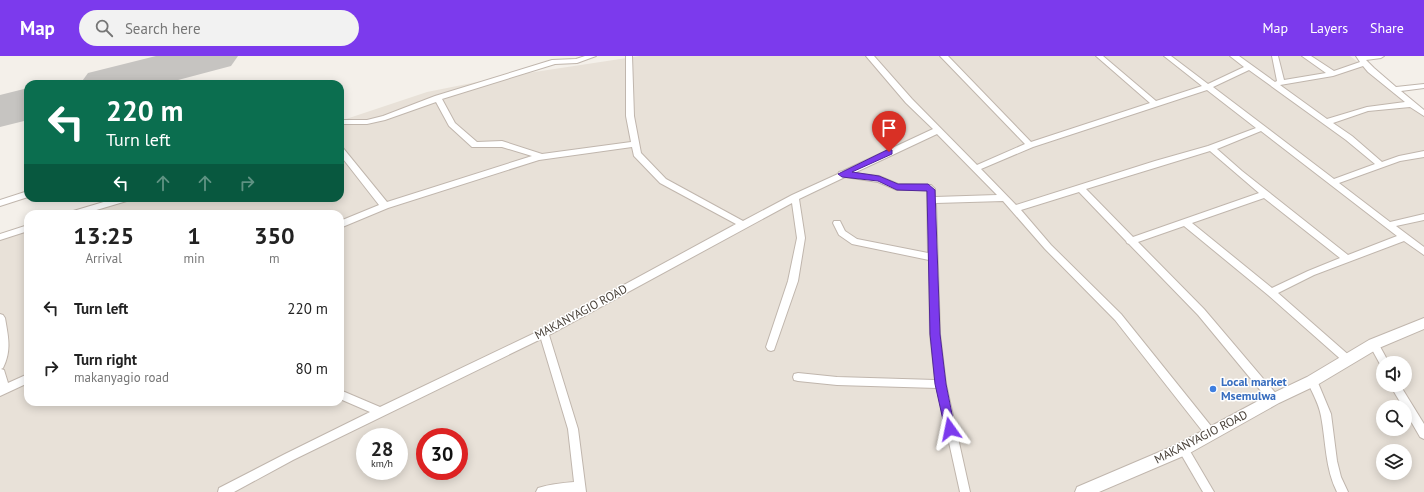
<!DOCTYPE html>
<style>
:root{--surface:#fff;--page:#f2f2f2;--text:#222;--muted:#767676;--accent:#7c3aed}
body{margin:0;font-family:"PT Sans",sans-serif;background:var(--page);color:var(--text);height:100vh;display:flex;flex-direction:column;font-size:15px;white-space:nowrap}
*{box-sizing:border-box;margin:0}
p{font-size:13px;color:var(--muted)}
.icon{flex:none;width:22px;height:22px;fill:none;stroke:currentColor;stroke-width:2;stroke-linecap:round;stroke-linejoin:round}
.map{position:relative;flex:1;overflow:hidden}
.details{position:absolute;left:24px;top:154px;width:320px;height:196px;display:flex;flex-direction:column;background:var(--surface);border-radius:12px;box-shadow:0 2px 10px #0003}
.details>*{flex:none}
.top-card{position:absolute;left:24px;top:24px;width:320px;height:122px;border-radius:12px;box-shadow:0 2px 10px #0003;background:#0b6e4f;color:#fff;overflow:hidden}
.tools{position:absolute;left:1376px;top:300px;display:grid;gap:8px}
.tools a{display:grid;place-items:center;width:36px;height:36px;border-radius:50%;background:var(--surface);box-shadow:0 2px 10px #0003;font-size:20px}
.speed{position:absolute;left:356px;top:372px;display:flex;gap:8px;font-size:20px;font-weight:700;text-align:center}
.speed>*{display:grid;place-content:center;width:52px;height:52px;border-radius:50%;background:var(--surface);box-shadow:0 2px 10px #0003;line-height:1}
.speed small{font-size:10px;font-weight:400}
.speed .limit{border:6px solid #d22;background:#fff;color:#111}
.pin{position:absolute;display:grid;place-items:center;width:34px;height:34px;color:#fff;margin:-41px -17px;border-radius:50% 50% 50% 0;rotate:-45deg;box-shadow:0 0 4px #0007}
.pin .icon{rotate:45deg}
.me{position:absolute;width:44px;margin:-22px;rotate:348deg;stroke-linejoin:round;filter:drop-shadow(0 0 3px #0008)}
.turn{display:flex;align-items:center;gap:14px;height:84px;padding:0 16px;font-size:18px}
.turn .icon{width:52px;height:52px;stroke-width:2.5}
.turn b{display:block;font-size:28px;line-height:34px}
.lanes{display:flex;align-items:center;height:38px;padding:0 16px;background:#0003;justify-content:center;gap:20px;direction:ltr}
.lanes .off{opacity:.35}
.eta{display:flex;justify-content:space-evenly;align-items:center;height:68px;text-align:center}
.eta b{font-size:24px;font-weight:700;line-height:28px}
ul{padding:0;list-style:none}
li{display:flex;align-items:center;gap:12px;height:60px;padding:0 16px}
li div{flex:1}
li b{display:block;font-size:15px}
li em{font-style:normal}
header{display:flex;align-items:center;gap:24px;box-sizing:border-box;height:56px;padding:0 20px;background:var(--accent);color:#fff}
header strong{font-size:19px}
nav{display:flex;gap:22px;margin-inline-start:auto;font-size:14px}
.search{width:280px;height:36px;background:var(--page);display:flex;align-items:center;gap:10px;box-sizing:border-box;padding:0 14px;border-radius:22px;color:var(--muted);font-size:15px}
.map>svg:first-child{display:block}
</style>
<header>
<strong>Map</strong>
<div class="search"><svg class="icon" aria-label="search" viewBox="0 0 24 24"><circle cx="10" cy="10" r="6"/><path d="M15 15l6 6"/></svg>Search here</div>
<nav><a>Map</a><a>Layers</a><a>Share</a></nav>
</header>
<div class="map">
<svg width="1424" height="436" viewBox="0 0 1424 436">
<rect width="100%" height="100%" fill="#f4f0ea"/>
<path fill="#e8e1d8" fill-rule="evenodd" d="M 640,0 L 1350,0 L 1424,56 L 1424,436 L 0,436 L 0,180 L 28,171 L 28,346 L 340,346 L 340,158 L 67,158 L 114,142 L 340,142 L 340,65 L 427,36 L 502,21 ZM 1383,307 L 1405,307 L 1405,329 L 1383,329 ZM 1383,351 L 1405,351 L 1405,373 L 1383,373 ZM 365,381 L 399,381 L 399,415 L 365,415 ZM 425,381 L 459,381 L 459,415 L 425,415 ZM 1383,395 L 1405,395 L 1405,417 L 1383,417 Z"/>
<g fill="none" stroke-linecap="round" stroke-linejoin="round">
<g fill="#c6c4c1" fill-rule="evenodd">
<path d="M 156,0 L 238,0 L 231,10 L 163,28 L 80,28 L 88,17 Z"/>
<path d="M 28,32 L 28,64 L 0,71 L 0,39 Z"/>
</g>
<g stroke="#c0b6ad" stroke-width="2">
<g id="minor">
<path d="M 585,0 L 596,0 L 577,7 L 555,8 L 442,43 L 455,67 L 477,86 L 502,85 L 542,98 L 631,86 L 626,60 L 626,0 L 632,0 L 634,60 L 641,97 L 666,123 L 743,165 L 792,139 L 838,118 L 839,116 L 843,115 L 933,73 L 906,47 L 866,0 L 874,0 L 912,43 L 977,109 L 1025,88 L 940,0 L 948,0 L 1031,86 L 1150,47 L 1096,0 L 1103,0 L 1156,45 L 1202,30 L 1164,0 L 1171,0 L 1208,28 L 1244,11 L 1230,0 L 1239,0 L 1275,26 L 1277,25 L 1272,0 L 1278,0 L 1284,24 L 1326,17 L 1302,0 L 1311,0 L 1334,15 L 1360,6 L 1356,0 L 1384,0 L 1381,2 L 1366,4 L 1374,12 L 1396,31 L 1424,28 L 1424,32 L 1401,35 L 1424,54 L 1424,60 L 1410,51 L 1368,55 L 1333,67 L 1352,80 L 1382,106 L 1399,100 L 1424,95 L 1424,101 L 1400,105 L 1339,127 L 1390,166 L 1424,158 L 1424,164 L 1396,170 L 1424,191 L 1424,199 L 1404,185 L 1314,219 L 1278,237 L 1351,301 L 1353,304 L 1351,307 L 1348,308 L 1345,307 L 1268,239 L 1184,170 L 1138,186 L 1204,253 L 1278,340 L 1279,343 L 1278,346 L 1274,347 L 1270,346 L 1198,259 L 1129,188 L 1127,187 L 1126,185 L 1079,136 L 1021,154 L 1051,189 L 1121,258 L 1215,375 L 1216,378 L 1215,381 L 1211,383 L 1207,381 L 1115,264 L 1045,193 L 1003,145 L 936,147 L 940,278 L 946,328 L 970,436 L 960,436 L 937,332 L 837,329 L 798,325 L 794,324 L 793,321 L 794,318 L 798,317 L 837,321 L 935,324 L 930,278 L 929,204 L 852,188 L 839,179 L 833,167 L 834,165 L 840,165 L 845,175 L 857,183 L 928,197 L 927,134 L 897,134 L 878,126 L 845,121 L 799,143 L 805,182 L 798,225 L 774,294 L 771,295 L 768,294 L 766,291 L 788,225 L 797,182 L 792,147 L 549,279 L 578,373 L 586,436 L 536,436 L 538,432 C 550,428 562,427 574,426 L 568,373 L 541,283 L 293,404 L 234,436 L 218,436 L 219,432 L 285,398 L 370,356 L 340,343 L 340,334 L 380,351 L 541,274 L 736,168 L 660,127 L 634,100 L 632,91 L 539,104 L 388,152 L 340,172 L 340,165 L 379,149 L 340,99 L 340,91 L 343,92 L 387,146 L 532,100 L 502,91 L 472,91 L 449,70 L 436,46 L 385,64 L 367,68 L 340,68 L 340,64 L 367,64 L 383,60 L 435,40 L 552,4 L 576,3 ZM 1363,10 L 1368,16 L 1405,46 L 1367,51 L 1327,63 L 1280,29 L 1333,20 ZM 1249,14 L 1346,84 L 1375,108 L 1334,123 L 1213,31 ZM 1207,34 L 1256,72 L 1208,90 L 1155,105 L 1016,149 L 981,113 L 1033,91 ZM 1261,75 L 1397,180 L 1348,199 L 1242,115 L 1217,93 ZM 937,78 L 997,139 L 935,141 L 935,133 L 931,129 L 898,128 L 879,120 L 854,117 ZM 1210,95 L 1259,137 L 1133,181 L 1086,133 ZM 1264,142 L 1340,202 L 1308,215 L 1272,232 L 1192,167 Z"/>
<path d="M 28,135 L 28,141 L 0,150 L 0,144 Z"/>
<path d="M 117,142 L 131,142 L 130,144 L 83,158 L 69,158 L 70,156 Z"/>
<path d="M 28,169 L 28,175 L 0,184 L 0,178 Z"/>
<path d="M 0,258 L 3,259 L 5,262 C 8,280 12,294 3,312 L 1,313 L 4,314 L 8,327 L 28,318 L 28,327 L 0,340 Z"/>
<path d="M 1374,284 L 1377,285 L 1389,307 L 1383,307 L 1383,311 L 1381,310 L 1369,288 L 1371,285 Z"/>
<path d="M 1312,321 L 1316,322 L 1331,358 L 1337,405 L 1341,421 L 1348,436 L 1337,436 C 1325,412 1326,386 1321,360 C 1319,348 1312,336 1307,325 L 1308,322 Z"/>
<path d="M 1390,329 L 1400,329 L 1424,368 L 1424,383 L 1420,381 L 1405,355 L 1405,351 L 1403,351 Z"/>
<path d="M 1183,388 L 1187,390 L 1214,436 L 1203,436 L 1178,393 L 1179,390 Z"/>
</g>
</g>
<g stroke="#c0b6ad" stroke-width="2">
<path id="tertiary" d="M 1424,262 L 1424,273 L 1379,292 L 1317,329 L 1279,347 L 1188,398 L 1099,436 L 1075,436 L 1077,431 L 1178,388 L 1269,339 L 1307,321 L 1369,284 Z"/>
</g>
<use href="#minor" fill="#fff" fill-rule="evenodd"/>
<use href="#tertiary" fill="#fff" fill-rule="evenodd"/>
</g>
<path fill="#7c3aed" stroke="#51269a" d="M 889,93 L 892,94 L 892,98 L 852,116 L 879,120 L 898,128 L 928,128 L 935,134 L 940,278 L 946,328 L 955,373 L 954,376 L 950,377 L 946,376 L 945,373 L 935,328 L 930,278 L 927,135 L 897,134 L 878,125 L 842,121 L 838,118 Z"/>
<circle fill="#3f7fe0" stroke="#fff" stroke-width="1.5" cx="1213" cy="333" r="4"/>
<g text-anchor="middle" stroke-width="3" stroke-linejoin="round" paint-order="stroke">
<g font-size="12" fill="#484038" stroke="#fff">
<text transform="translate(581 256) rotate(-28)" y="4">MAKANYAGIO ROAD</text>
<text transform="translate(1201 381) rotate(-27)" y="4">MAKANYAGIO ROAD</text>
</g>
<g font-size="12" font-weight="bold" fill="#366cbe" stroke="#fff" text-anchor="start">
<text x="1221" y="330">Local market<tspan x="1221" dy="14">Msemulwa</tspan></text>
</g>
</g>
</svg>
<div class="tools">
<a><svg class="icon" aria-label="sound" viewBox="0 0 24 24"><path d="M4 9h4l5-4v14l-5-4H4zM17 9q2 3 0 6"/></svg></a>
<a><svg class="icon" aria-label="search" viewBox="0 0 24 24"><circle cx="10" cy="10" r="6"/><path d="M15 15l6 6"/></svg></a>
<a><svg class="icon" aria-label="layers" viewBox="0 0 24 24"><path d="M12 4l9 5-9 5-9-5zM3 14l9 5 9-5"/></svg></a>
</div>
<div class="speed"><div>28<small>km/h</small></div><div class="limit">30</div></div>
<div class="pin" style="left:889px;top:96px;background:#d93025"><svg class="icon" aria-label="arrive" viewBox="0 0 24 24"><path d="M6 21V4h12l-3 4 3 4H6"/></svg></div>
<svg class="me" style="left:950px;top:373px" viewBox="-20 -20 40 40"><path d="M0-17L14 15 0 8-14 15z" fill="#7c3aed" stroke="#fff" stroke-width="4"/></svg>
<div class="top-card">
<div class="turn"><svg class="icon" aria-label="left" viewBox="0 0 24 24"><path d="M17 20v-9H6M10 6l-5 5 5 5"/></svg><div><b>220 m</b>Turn left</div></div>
<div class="lanes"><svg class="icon" aria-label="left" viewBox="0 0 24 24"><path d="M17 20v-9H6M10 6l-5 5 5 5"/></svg><svg class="icon off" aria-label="ahead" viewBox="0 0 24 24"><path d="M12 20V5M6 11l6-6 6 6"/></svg><svg class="icon off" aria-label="ahead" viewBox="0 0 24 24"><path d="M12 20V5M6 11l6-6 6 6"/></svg><svg class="icon off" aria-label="right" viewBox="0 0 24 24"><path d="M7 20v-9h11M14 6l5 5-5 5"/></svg></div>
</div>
<section class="details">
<div class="eta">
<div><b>13:25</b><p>Arrival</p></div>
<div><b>1</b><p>min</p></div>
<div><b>350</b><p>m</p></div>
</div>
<ul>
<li><svg class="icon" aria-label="left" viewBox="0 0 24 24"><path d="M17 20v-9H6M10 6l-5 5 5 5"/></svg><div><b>Turn left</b></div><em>220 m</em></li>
<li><svg class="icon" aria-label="right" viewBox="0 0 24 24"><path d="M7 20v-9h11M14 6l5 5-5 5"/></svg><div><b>Turn right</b><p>makanyagio road</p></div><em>80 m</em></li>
</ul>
</section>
</div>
